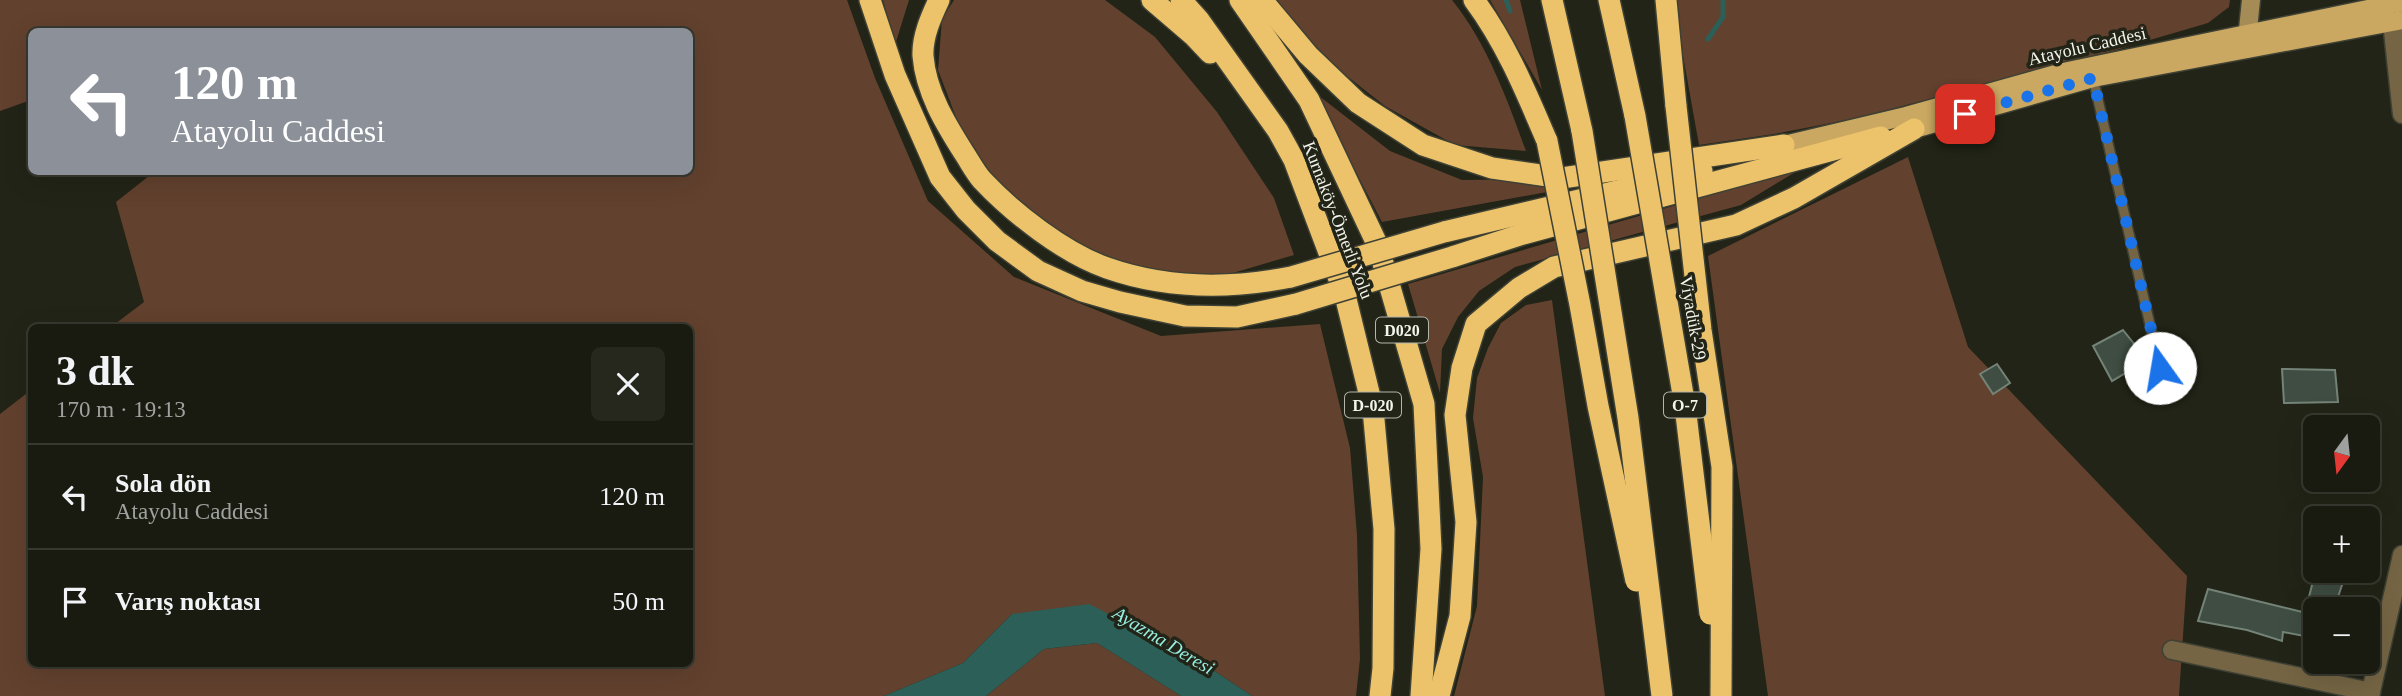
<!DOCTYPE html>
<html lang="tr">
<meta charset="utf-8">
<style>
:root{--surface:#191b10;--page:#26281e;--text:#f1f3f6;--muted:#9fa19f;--line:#373930}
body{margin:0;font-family:Georgia,serif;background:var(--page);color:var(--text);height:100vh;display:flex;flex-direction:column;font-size:26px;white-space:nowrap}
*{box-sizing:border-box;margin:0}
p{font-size:23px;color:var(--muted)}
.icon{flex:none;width:38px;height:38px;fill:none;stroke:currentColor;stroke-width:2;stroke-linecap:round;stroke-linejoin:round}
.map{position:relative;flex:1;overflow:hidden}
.drawer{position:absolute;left:28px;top:324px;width:665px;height:343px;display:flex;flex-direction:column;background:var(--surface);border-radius:10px;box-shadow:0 7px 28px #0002,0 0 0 2px var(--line)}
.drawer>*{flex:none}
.banner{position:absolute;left:28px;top:28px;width:665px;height:147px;border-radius:10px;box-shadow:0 7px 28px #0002,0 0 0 2px var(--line);background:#8c9099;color:#fff;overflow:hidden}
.needle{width:46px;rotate:195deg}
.buttons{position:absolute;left:2303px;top:415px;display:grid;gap:14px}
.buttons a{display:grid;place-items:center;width:77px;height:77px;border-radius:10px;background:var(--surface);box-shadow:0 7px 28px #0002,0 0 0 2px var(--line);font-size:35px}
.pin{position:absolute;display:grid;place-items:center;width:60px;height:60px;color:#fff;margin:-30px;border-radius:14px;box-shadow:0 4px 10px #0006}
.me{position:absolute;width:77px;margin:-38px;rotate:347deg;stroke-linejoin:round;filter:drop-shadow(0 0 5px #0008)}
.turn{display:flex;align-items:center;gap:24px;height:147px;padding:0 28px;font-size:32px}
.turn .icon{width:91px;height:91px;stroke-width:2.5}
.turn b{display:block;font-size:49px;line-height:60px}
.round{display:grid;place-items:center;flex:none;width:74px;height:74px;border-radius:10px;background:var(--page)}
.head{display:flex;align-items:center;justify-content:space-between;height:119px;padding:0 28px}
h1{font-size:42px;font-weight:600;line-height:52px}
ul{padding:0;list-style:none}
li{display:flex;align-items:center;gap:21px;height:105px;padding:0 28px;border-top:2px solid var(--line)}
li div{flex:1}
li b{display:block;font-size:26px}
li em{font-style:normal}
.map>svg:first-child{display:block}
</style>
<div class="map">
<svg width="2402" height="696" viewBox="0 0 2402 696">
<rect width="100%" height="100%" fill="#212416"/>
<g fill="#62412e">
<path d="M 0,0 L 847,0 L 875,78 L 928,201 L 1014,277 L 1161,336 L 1320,324 L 1350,448 L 1357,535 L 1360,659 L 1356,696 L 1252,696 L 1192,656 L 1012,614 L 963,663 L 884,696 L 0,696 L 0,414 L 31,390 L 32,663 L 690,663 L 690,327 L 111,327 L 144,302 L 116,202 L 154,172 L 690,172 L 690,32 L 32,32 L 31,100 L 0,111 Z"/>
<path d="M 883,0 L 909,0 L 895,45 Z"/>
<path d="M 954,0 L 1105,0 L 1155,37 L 1217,112 L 1274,198 L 1294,255 L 1233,273 L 1160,280 L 1095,260 L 1011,201 L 965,141 L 938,70 L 942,19 Z"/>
<path d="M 1271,0 L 1452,0 C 1487,43 1507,99 1526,151 L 1455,145 L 1385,106 L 1329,62 Z"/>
<path d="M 1490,0 L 1520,0 L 1542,90 Z"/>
<path d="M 1673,0 L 2230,0 L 2229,7 L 2208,23 L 2092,57 L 1852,119 L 1774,134 L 1699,145 Z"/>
<path d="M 1314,92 L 1390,151 L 1462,180 L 1624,178 L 1382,222 Z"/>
<path d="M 1908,157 L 1968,347 L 2187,576 L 2179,696 L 1768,696 L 1708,256 Z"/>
<path d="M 1802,168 L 1741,205 L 1515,267 L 1479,291 L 1458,317 L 1442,349 L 1440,393 L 1408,284 Z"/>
<path d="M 1552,300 L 1605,696 L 1454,696 L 1477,606 L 1483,477 L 1473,418 L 1477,378 L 1488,348 L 1501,323 L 1526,305 Z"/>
<path d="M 1097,643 L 1181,696 L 986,696 L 1044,649 Z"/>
</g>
<path fill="#2d5f59" d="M 1089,604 L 1192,656 L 1252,696 L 1181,696 L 1097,643 L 1044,649 L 986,696 L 884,696 L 963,663 L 1012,614 Z"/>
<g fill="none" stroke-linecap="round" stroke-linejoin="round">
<g stroke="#2d5f59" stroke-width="5">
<path d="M 1506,0 L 1510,11"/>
<path d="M 1708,39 L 1723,17 L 1723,0"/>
</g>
</g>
<g fill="#3f4d42" stroke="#748377" stroke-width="2">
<path d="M 2123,330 L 2147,360 L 2112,381 L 2093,346 Z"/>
<path d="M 1997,364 L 2010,383 L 1993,394 L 1980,374 Z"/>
<path d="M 2282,369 L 2335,370 L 2338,402 L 2284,403 Z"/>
<path d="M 2314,577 L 2343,582 L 2334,609 L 2306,609 Z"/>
<path d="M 2208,589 L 2315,615 L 2315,638 L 2283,632 L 2282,641 L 2247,630 L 2198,621 Z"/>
</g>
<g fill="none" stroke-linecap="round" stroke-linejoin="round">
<g stroke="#3e4134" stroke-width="12">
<path id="lane" d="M 2093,78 L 2160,368"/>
</g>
<g stroke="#3e4134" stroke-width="21">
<g id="street">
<path d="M 2392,22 L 2402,114"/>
<path d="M 2172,650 L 2371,692"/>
<path d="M 2370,696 L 2402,555"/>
</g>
</g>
<g stroke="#3e4134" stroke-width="21">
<path id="secondary" d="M 2246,49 L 2251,0"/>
</g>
<g stroke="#3e4134" stroke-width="21">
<g id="primary">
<path d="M 1914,129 L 2093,78 L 2402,20"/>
<path d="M 1784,145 L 1906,116 L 2063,72 L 2402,2"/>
</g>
</g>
<g stroke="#3e4134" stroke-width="24">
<g id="highway">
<path d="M 870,0 L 895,75 L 940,177 L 966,210 L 997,241 L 1038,271 L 1082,291 L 1120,302 L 1185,316 L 1237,317 L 1296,304"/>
<path d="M 939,0 C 931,17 922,37 923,56 C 926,92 945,123 964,153 C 970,162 975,172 982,180 C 1013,213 1064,253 1107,268 C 1167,289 1230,289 1291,277"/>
<path d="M 1152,0 L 1194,36 L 1210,53"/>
<path d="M 1181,0 L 1199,20 L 1278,131 L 1294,160 L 1345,295 L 1373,409 L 1384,529 L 1383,668 L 1380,696"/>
<path d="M 1240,0 L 1309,100 L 1378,246 L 1424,404 L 1431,549 L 1421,696"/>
<path d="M 1262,0 L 1308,55 L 1358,103 L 1423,145 L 1492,168 L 1562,178 L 1784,145"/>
<path d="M 1474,0 C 1506,43 1526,92 1547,141"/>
<path d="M 1552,0 L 1582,131"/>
<path d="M 1609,0 L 1635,116"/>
<path d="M 1666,0 L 1676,106"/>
<path d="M 1444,232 L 1702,171"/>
<path d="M 1452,257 L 1523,234 L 1881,137"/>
<path d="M 1439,696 L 1460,616 L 1466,522 L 1455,415 L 1462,368 L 1476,324 L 1519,288 L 1554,267 L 1736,225 L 1794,198 L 1914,129"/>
</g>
</g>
<use href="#lane" stroke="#756544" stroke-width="9"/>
<use href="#street" stroke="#756544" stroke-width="18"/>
<use href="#secondary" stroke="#a58b55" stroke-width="18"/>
<use href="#primary" stroke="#caa861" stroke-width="18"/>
<use href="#highway" stroke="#ecc26b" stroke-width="21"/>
<g stroke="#3e4134" stroke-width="24" stroke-linecap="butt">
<g id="highway-bridge">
<path d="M 1676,106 L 1701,330 L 1722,467 L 1721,696"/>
<path d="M 1635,116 L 1685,406 L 1710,614"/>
<path d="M 1582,131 L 1628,418 L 1662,696"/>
<path d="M 1547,141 L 1580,305 L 1598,406 L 1636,581"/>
<path d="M 1291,277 L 1444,232"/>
<path d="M 1296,304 L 1452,257"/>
</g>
</g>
<use href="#highway-bridge" stroke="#ecc26b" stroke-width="21"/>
</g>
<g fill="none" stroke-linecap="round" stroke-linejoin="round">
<path stroke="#1a73e8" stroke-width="12" stroke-dasharray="0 21.6" d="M 1965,114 L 2093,78 L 2160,368"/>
</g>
<g text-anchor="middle" stroke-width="7" stroke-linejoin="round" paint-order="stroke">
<g fill="#212416" stroke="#b4b6ac" stroke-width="2">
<rect x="1376" y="317.5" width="52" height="25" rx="5"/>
<rect x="1345" y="392.5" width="56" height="25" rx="5"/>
<rect x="1664" y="392.5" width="42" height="25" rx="5"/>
</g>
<g font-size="16" font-weight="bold" fill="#f3f5ec">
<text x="1402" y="336">D020</text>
<text x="1373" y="411">D-020</text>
<text x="1685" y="411">O-7</text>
</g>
<g font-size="18" fill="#f3f5ec" stroke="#212416">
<text transform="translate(2087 46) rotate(-13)" y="6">Atayolu Caddesi</text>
<text transform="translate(1338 220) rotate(69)" y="6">Kurnaköy-Ömerli Yolu</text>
<text transform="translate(1693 318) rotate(80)" y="6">Viyadük-29</text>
</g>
<g font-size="19" font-style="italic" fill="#98eee3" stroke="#212416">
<text transform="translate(1164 640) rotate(31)" y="7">Ayazma Deresi</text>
</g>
</g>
</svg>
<div class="buttons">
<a><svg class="needle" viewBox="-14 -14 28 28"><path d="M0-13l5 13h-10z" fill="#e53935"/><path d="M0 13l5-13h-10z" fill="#9fa19f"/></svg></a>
<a>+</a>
<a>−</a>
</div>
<div class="pin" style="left:1965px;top:114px;background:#d93025"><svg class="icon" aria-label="arrive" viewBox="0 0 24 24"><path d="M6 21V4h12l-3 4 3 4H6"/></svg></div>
<svg class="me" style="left:2160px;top:368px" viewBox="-20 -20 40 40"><circle r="19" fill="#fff"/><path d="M0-13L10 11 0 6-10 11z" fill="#1a73e8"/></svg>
<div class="banner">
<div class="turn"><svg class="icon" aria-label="left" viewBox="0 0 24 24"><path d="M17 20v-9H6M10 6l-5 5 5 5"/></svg><div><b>120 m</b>Atayolu Caddesi</div></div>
</div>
<section class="drawer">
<div class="head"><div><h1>3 dk</h1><p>170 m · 19:13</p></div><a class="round"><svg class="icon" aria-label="close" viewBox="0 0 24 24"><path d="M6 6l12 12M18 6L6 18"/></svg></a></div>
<ul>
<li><svg class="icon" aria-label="left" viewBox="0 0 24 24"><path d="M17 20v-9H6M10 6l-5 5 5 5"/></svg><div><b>Sola dön</b><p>Atayolu Caddesi</p></div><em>120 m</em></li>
<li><svg class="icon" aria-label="arrive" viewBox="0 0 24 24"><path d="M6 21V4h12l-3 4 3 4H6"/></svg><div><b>Varış noktası</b></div><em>50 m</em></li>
</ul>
</section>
</div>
